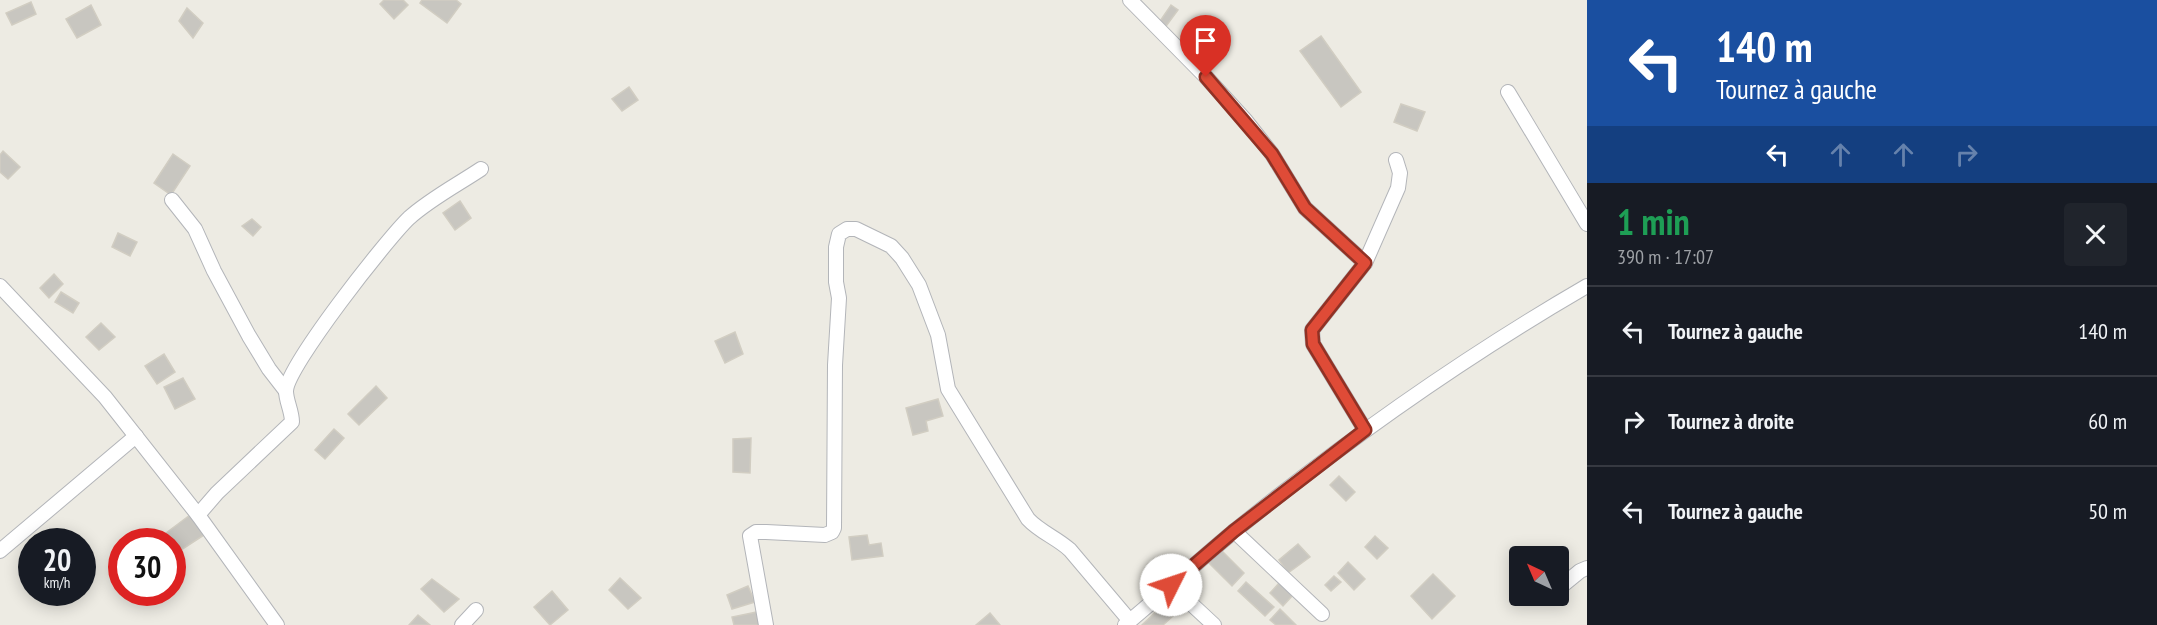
<!DOCTYPE html>
<html lang="fr">
<meta charset="utf-8">
<style>
:root{--surface:#171b24;--page:#20242c;--text:#f1f3f6;--muted:#9ea1a6;--line:#363941}
body{margin:0;font-family:"PT Sans Narrow",sans-serif;background:var(--page);color:var(--text);height:100vh;display:flex;flex-direction:column;font-size:22px;white-space:nowrap}
*{box-sizing:border-box;margin:0}
p{font-size:20px;color:var(--muted)}
.icon{flex:none;width:33px;height:33px;fill:none;stroke:currentColor;stroke-width:2;stroke-linecap:round;stroke-linejoin:round}
.map{position:relative;flex:1;overflow:hidden}
.side{display:flex;flex-direction:column;background:var(--surface);width:570px}
.side>*{flex:none}
.banner{background:#1a4fa0;color:#fff;overflow:hidden}
.needle{width:39px;rotate:316deg}
.tools{position:absolute;left:1509px;top:546px;display:grid;gap:12px}
.tools a{display:grid;place-items:center;width:60px;height:60px;border-radius:6px;background:var(--surface);box-shadow:0 3px 15px #0003;font-size:30px}
.speed{position:absolute;left:18px;top:528px;display:flex;gap:12px;font-size:30px;font-weight:700;text-align:center}
.speed>*{display:grid;place-content:center;width:78px;height:78px;border-radius:50%;background:var(--surface);box-shadow:0 3px 15px #0003;line-height:1}
.speed small{font-size:15px;font-weight:400}
.speed .limit{border:9px solid #d22;background:#fff;color:#111}
.pin{position:absolute;display:grid;place-items:center;width:51px;height:51px;color:#fff;margin:-62px -26px;border-radius:50% 50% 50% 0;rotate:-45deg;box-shadow:0 0 6px #0007}
.pin .icon{rotate:45deg}
.me{position:absolute;width:66px;margin:-33px;rotate:49deg;stroke-linejoin:round;filter:drop-shadow(0 0 4px #0008)}
.turn{display:flex;align-items:center;gap:21px;height:126px;padding:0 30px;font-size:27px}
.turn .icon{width:78px;height:78px;stroke-width:2.5}
.turn b{display:block;font-size:42px;line-height:51px}
.lanes{display:flex;align-items:center;height:57px;padding:0 30px;background:#0003;justify-content:center;gap:30px;direction:ltr}
.lanes .off{opacity:.35}
.round{display:grid;place-items:center;flex:none;width:63px;height:63px;border-radius:6px;background:var(--page)}
.head{display:flex;align-items:center;justify-content:space-between;height:102px;padding:0 30px}
h1{font-size:36px;font-weight:600;line-height:45px;color:#1e9e55}
ul{padding:0;list-style:none}
li{display:flex;align-items:center;gap:18px;height:90px;padding:0 30px;border-top:2px solid var(--line)}
li div{flex:1}
li b{display:block;font-size:22px}
li em{font-style:normal}
main{display:flex;flex:1;min-height:0}
.map>svg:first-child{display:block}
</style>
<main>
<div class="map">
<svg width="1587" height="625" viewBox="0 0 1587 625">
<rect width="100%" height="100%" fill="#edebe3"/>
<g fill="#c8c6c0" stroke="#d1cdc2" stroke-width="1.5">
<path d="M 384,0 L 403,0 L 408,5 L 394,19 L 380,4 Z"/>
<path d="M 422,0 L 456,0 L 461,4 L 447,23 L 420,3 Z"/>
<path d="M 31,2 L 36,14 L 12,25 L 6,13 Z"/>
<path d="M 91,5 L 101,25 L 77,38 L 66,19 Z"/>
<path d="M 1171,5 L 1178,10 L 1164,29 L 1158,24 Z"/>
<path d="M 187,8 L 203,23 L 193,38 L 179,21 Z"/>
<path d="M 1321,36 L 1361,92 L 1341,107 L 1300,51 Z"/>
<path d="M 629,87 L 638,100 L 622,111 L 612,99 Z"/>
<path d="M 1401,104 L 1425,112 L 1417,131 L 1394,122 Z"/>
<path d="M 3,151 L 20,167 L 8,179 L 0,172 L 0,155 Z"/>
<path d="M 173,154 L 190,166 L 171,195 L 154,183 Z"/>
<path d="M 460,201 L 471,218 L 455,230 L 443,213 Z"/>
<path d="M 252,219 L 261,227 L 253,236 L 242,226 Z"/>
<path d="M 118,233 L 137,242 L 130,256 L 112,247 Z"/>
<path d="M 54,274 L 63,284 L 49,298 L 40,288 Z"/>
<path d="M 61,292 L 79,303 L 73,313 L 55,302 Z"/>
<path d="M 101,323 L 115,337 L 99,350 L 86,337 Z"/>
<path d="M 735,332 L 743,354 L 725,363 L 715,341 Z"/>
<path d="M 164,354 L 175,372 L 157,384 L 145,366 Z"/>
<path d="M 183,378 L 195,399 L 175,409 L 164,387 Z"/>
<path d="M 376,386 L 387,398 L 359,425 L 348,414 Z"/>
<path d="M 938,399 L 943,416 L 926,421 L 928,431 L 913,435 L 906,408 Z"/>
<path d="M 334,429 L 344,438 L 325,459 L 315,450 Z"/>
<path d="M 751,438 L 750,473 L 733,472 L 733,439 Z"/>
<path d="M 1339,476 L 1355,492 L 1346,501 L 1330,485 Z"/>
<path d="M 190,515 L 204,535 L 181,550 L 166,533 Z"/>
<path d="M 867,535 L 869,545 L 881,543 L 883,556 L 852,560 L 849,537 Z"/>
<path d="M 1375,536 L 1388,548 L 1377,559 L 1365,547 Z"/>
<path d="M 1298,544 L 1310,557 L 1288,573 L 1279,560 Z"/>
<path d="M 1221,550 L 1244,573 L 1232,586 L 1209,563 Z"/>
<path d="M 1348,562 L 1365,579 L 1354,590 L 1338,573 Z"/>
<path d="M 1433,574 L 1455,596 L 1432,619 L 1411,596 Z"/>
<path d="M 1334,576 L 1341,582 L 1331,591 L 1325,585 Z"/>
<path d="M 620,578 L 641,598 L 628,609 L 609,590 Z"/>
<path d="M 432,579 L 459,599 L 444,612 L 421,589 Z"/>
<path d="M 1246,582 L 1274,607 L 1265,616 L 1238,591 Z"/>
<path d="M 1279,583 L 1293,595 L 1283,606 L 1270,593 Z"/>
<path d="M 748,586 L 755,602 L 732,609 L 727,595 Z"/>
<path d="M 552,591 L 568,610 L 550,625 L 534,607 Z"/>
<path d="M 1174,594 L 1186,605 L 1176,614 L 1165,603 Z"/>
<path d="M 1163,605 L 1173,616 L 1163,625 L 1142,625 Z"/>
<path d="M 1280,609 L 1296,625 L 1276,625 L 1270,620 Z"/>
<path d="M 757,612 L 760,625 L 734,625 L 732,617 Z"/>
<path d="M 990,613 L 1000,625 L 976,625 Z"/>
<path d="M 418,615 L 430,625 L 409,625 Z"/>
</g>
<g fill="none" stroke-linecap="round" stroke-linejoin="round">
<g stroke="#b3b5b9" stroke-width="16">
<g id="street">
<path d="M 1130,0 L 1206,77 L 1246,121 L 1272,154 L 1305,208 L 1365,263"/>
<path d="M 1508,92 L 1587,224"/>
<path d="M 172,200 L 195,229 L 214,271 L 249,336 L 269,369 L 286,391"/>
<path d="M 0,286 L 105,397 L 198,515 L 277,625"/>
<path d="M 1365,430 L 1313,344 L 1312,330 L 1365,263 L 1398,188 L 1400,173 L 1396,160"/>
<path d="M 198,515 L 217,493 L 292,422 C 292,411 286,401 286,391 C 287,366 387,239 409,218 C 430,199 457,185 481,169"/>
<path d="M 1234,531 L 1322,614"/>
<path d="M 0,551 L 136,436"/>
<path d="M 1171,585 L 1214,625"/>
<path d="M 1558,589 L 1580,571 L 1587,568"/>
<path d="M 462,625 L 476,610"/>
<path d="M 766,625 L 750,536 L 756,532 L 766,532 L 825,535 L 832,532 L 834,528 L 835,365 L 839,298 L 836,282 L 836,247 L 839,234 L 847,229 L 856,229 L 891,246 L 902,258 L 919,285 L 938,335 L 948,389 L 1028,519 C 1040,532 1057,538 1070,550 L 1130,621"/>
<path d="M 1125,625 C 1161,595 1196,563 1232,533 C 1345,441 1461,359 1587,286"/>
</g>
</g>
<use href="#street" stroke="#fff" stroke-width="14"/>
</g>
<g fill="none" stroke-linecap="round" stroke-linejoin="round">
<g stroke="#913124" stroke-width="15">
<path id="route" d="M 1171,585 L 1234,531 L 1365,430 L 1313,344 L 1312,330 L 1365,263 L 1305,208 L 1272,154 L 1206,77"/>
</g>
<use href="#route" stroke="#df4b37" stroke-width="10"/>
</g>
</svg>
<div class="tools">
<a><svg class="needle" viewBox="-14 -14 28 28"><path d="M0-13l5 13h-10z" fill="#e53935"/><path d="M0 13l5-13h-10z" fill="#9ea1a6"/></svg></a>
</div>
<div class="speed"><div>20<small>km/h</small></div><div class="limit">30</div></div>
<div class="pin" style="left:1206px;top:77px;background:#d93025"><svg class="icon" aria-label="arrive" viewBox="0 0 24 24"><path d="M6 21V4h12l-3 4 3 4H6"/></svg></div>
<svg class="me" style="left:1171px;top:585px" viewBox="-20 -20 40 40"><circle r="19" fill="#fff"/><path d="M0-13L10 11 0 6-10 11z" fill="#df4b37"/></svg>
</div>
<section class="side">
<div class="banner">
<div class="turn"><svg class="icon" aria-label="left" viewBox="0 0 24 24"><path d="M17 20v-9H6M10 6l-5 5 5 5"/></svg><div><b>140 m</b>Tournez à gauche</div></div>
<div class="lanes"><svg class="icon" aria-label="left" viewBox="0 0 24 24"><path d="M17 20v-9H6M10 6l-5 5 5 5"/></svg><svg class="icon off" aria-label="ahead" viewBox="0 0 24 24"><path d="M12 20V5M6 11l6-6 6 6"/></svg><svg class="icon off" aria-label="ahead" viewBox="0 0 24 24"><path d="M12 20V5M6 11l6-6 6 6"/></svg><svg class="icon off" aria-label="right" viewBox="0 0 24 24"><path d="M7 20v-9h11M14 6l5 5-5 5"/></svg></div>
</div>
<div class="head"><div><h1>1 min</h1><p>390 m · 17:07</p></div><a class="round"><svg class="icon" aria-label="close" viewBox="0 0 24 24"><path d="M6 6l12 12M18 6L6 18"/></svg></a></div>
<ul>
<li><svg class="icon" aria-label="left" viewBox="0 0 24 24"><path d="M17 20v-9H6M10 6l-5 5 5 5"/></svg><div><b>Tournez à gauche</b></div><em>140 m</em></li>
<li><svg class="icon" aria-label="right" viewBox="0 0 24 24"><path d="M7 20v-9h11M14 6l5 5-5 5"/></svg><div><b>Tournez à droite</b></div><em>60 m</em></li>
<li><svg class="icon" aria-label="left" viewBox="0 0 24 24"><path d="M17 20v-9H6M10 6l-5 5 5 5"/></svg><div><b>Tournez à gauche</b></div><em>50 m</em></li>
</ul>
</section>
</main>
